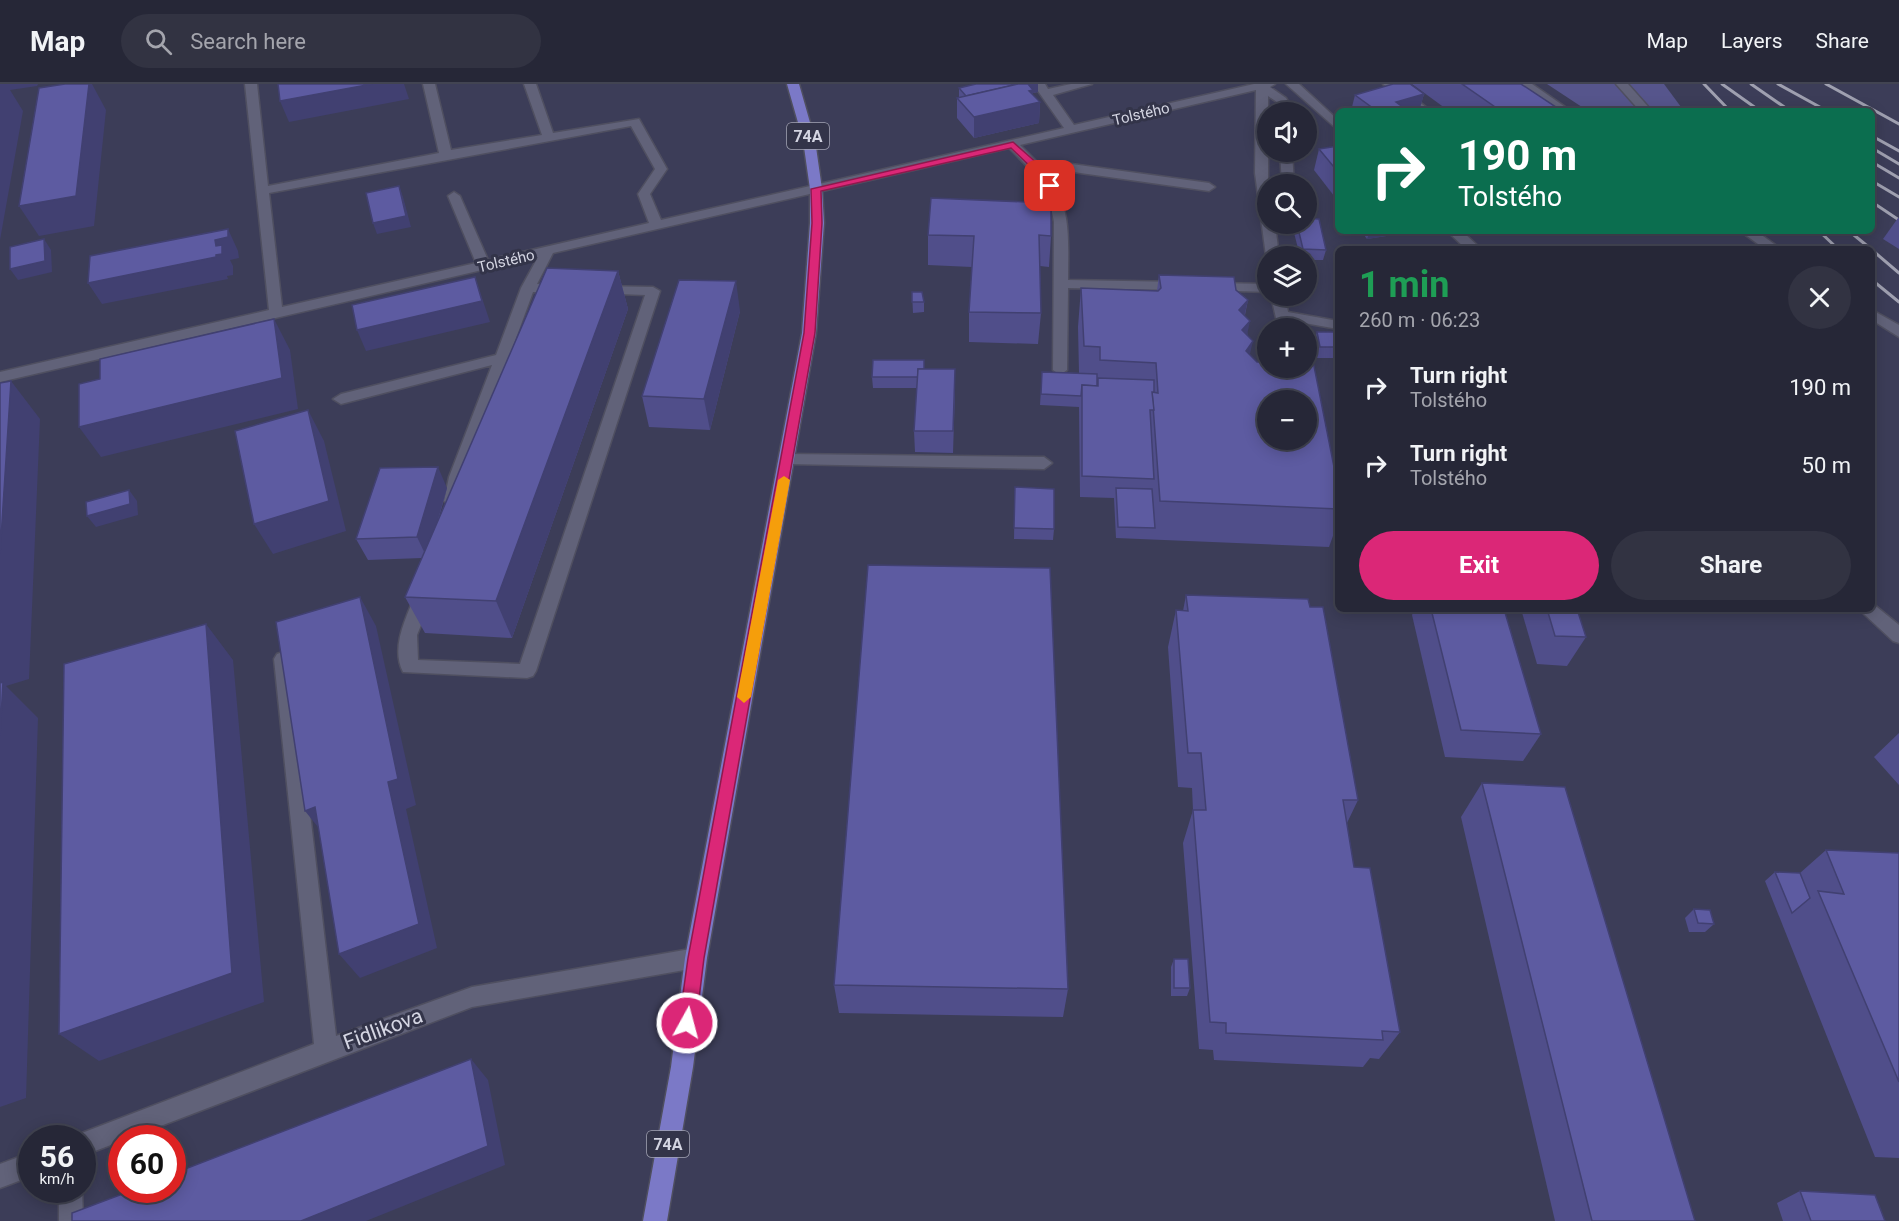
<!DOCTYPE html>
<meta charset="utf-8">
<style>
:root{--surface:#262737;--page:#323342;--text:#f1f3f6;--muted:#a4a5ad;--line:#424452;--accent:#db2777}
body{margin:0;font-family:Roboto,sans-serif;background:var(--page);color:var(--text);height:100vh;display:flex;flex-direction:column;font-size:22px;white-space:nowrap}
*{box-sizing:border-box;margin:0}
p{font-size:20px;color:var(--muted)}
.icon{flex:none;width:33px;height:33px;fill:none;stroke:currentColor;stroke-width:2;stroke-linecap:round;stroke-linejoin:round}
.map{position:relative;flex:1;overflow:hidden}
.details{position:absolute;left:1335px;top:162px;width:540px;height:366px;display:flex;flex-direction:column;background:var(--surface);border-radius:9px;box-shadow:0 3px 15px #0003,0 0 0 2px var(--line)}
.details>*{flex:none}
.hud{position:absolute;left:1335px;top:24px;width:540px;height:126px;border-radius:9px;box-shadow:0 3px 15px #0003,0 0 0 2px var(--line);background:#0b6e4f;color:#fff;overflow:hidden}
.tools{position:absolute;left:1257px;top:18px;display:grid;gap:12px}
.tools a{display:grid;place-items:center;width:60px;height:60px;border-radius:50%;background:var(--surface);box-shadow:0 3px 15px #0003,0 0 0 2px var(--line);font-size:30px}
.speed{position:absolute;left:18px;top:1041px;display:flex;gap:12px;font-size:30px;font-weight:700;text-align:center}
.speed>*{display:grid;place-content:center;width:78px;height:78px;border-radius:50%;background:var(--surface);box-shadow:0 3px 15px #0003,0 0 0 2px var(--line);line-height:1}
.speed small{font-size:15px;font-weight:400}
.speed .limit{border:9px solid #d22;background:#fff;color:#111}
.pin{position:absolute;display:grid;place-items:center;width:51px;height:51px;color:#fff;margin:-26px;border-radius:12px;box-shadow:0 3px 9px #0006}
.me{position:absolute;width:66px;margin:-33px;rotate:7deg;stroke-linejoin:round;filter:drop-shadow(0 0 4px #0008)}
.turn{display:flex;align-items:center;gap:21px;height:126px;padding:0 24px;font-size:27px}
.turn .icon{width:78px;height:78px;stroke-width:2.5}
.turn b{display:block;font-size:42px;line-height:51px}
.round{display:grid;place-items:center;flex:none;width:63px;height:63px;border-radius:32px;background:var(--page)}
.head{display:flex;align-items:center;justify-content:space-between;height:102px;padding:0 24px}
h1{font-size:36px;font-weight:700;line-height:45px;color:#1e9e55}
.action{display:flex;gap:12px;margin-top:auto;padding:12px 24px}
.action a{flex:1;height:69px;border-radius:36px;background:var(--accent);color:#fff;font-size:24px;font-weight:700;line-height:69px;text-align:center}
.action a+a{background:var(--page);color:var(--text)}
ul{padding:0;list-style:none}
li{display:flex;align-items:center;gap:18px;height:78px;padding:0 24px}
li div{flex:1}
li b{display:block;font-size:22px}
li em{font-style:normal}
header{display:flex;align-items:center;gap:36px;box-sizing:border-box;height:84px;padding:0 30px;background:var(--surface);border-bottom:2px solid var(--line)}
header strong{font-size:28px}
nav{display:flex;gap:33px;margin-inline-start:auto;font-size:21px}
.search{width:420px;height:54px;background:var(--page);display:flex;align-items:center;gap:15px;box-sizing:border-box;padding:0 21px;border-radius:33px;color:var(--muted);font-size:22px}
.map>svg:first-child{display:block}
</style>
<header>
<strong>Map</strong>
<div class="search"><svg class="icon" aria-label="search" viewBox="0 0 24 24"><circle cx="10" cy="10" r="6"/><path d="M15 15l6 6"/></svg>Search here</div>
<nav><a>Map</a><a>Layers</a><a>Share</a></nav>
</header>
<div class="map">
<svg width="1899" height="1137" viewBox="0 0 1899 1137">
<rect width="100%" height="100%" fill="#333449"/>
<path fill="#3c3d58" fill-rule="evenodd" d="M 0,0 L 1899,0 L 1899,1137 L 0,1137 ZM 1338,27 L 1872,27 L 1872,147 L 1338,147 ZM 1268,28 L 1306,28 L 1306,68 L 1268,68 ZM 1268,100 L 1306,100 L 1306,140 L 1268,140 ZM 1338,165 L 1872,165 L 1872,525 L 1338,525 ZM 1268,172 L 1306,172 L 1306,212 L 1268,212 ZM 1268,244 L 1306,244 L 1306,284 L 1268,284 ZM 1268,316 L 1306,316 L 1306,356 L 1268,356 ZM 32,1054 L 82,1054 L 82,1106 L 32,1106 ZM 122,1054 L 172,1054 L 172,1106 L 122,1106 Z"/>
<path fill="#56558c" d="M 1547,0 L 1664,0 L 1684,27 L 1588,27 Z"/>
<g fill="none" stroke-linecap="round" stroke-linejoin="round">
<g stroke="#4f4f60" stroke-width="3">
<g id="minor">
<path d="M 245,0 L 257,0 L 268,102 L 439,69 L 423,0 L 435,0 L 451,66 L 542,51 L 524,0 L 536,0 L 553,49 L 639,35 L 667,85 L 650,110 L 661,136 L 1064,44 L 1033,0 L 1045,0 L 1048,5 L 1071,0 L 1092,0 L 1053,11 L 1074,41 L 1254,0 L 1275,0 L 1270,3 L 1286,14 L 1294,28 L 1282,28 L 1277,18 L 1268,12 L 1268,140 L 1275,140 L 1279,172 L 1266,172 L 1255,89 L 1256,6 L 1020,61 L 1043,84 L 1057,78 L 1209,99 L 1215,103 L 1209,107 L 1059,86 L 1048,91 C 1072,123 1068,158 1068,196 L 1182,198 L 1189,202 L 1182,206 L 1068,204 L 1067,286 L 1060,291 L 1053,286 L 1054,138 C 1049,105 1032,86 1009,64 L 553,169 L 537,200 L 562,201 L 569,205 L 562,209 L 533,208 L 465,393 L 460,417 L 452,423 L 444,417 L 449,393 L 492,281 L 341,320 L 333,315 L 341,310 L 496,271 L 521,204 L 538,173 L 0,298 L 0,288 L 269,226 ZM 631,42 L 655,85 L 638,110 L 649,139 L 488,176 L 460,112 L 454,108 L 448,112 L 476,179 L 282,223 L 269,109 Z"/>
<path d="M 1286,0 L 1299,0 L 1338,36 L 1338,46 Z"/>
<path d="M 1383,0 L 1396,0 L 1431,27 L 1417,27 Z"/>
<path d="M 1518,0 L 1532,0 L 1571,27 L 1557,27 Z"/>
<path d="M 1616,0 L 1628,0 L 1652,27 L 1640,27 Z"/>
<path d="M 1280,68 L 1292,68 L 1294,100 L 1282,100 Z"/>
<path d="M 1447,147 L 1462,147 L 1481,165 L 1466,165 Z"/>
<path d="M 1740,147 L 1756,147 L 1781,165 L 1765,165 Z"/>
<path d="M 1212,199 L 1268,200 L 1268,208 L 1207,206 L 1207,200 Z"/>
<path d="M 598,202 L 653,203 L 660,207 L 536,587 L 533,592 L 527,594 L 403,588 C 390,563 407,532 416,509 L 419,504 L 431,504 L 434,509 L 417,551 L 418,576 L 520,580 L 645,211 L 593,209 L 591,206 Z"/>
<path d="M 1271,212 L 1285,212 L 1288,228 L 1338,237 L 1338,245 L 1276,234 Z"/>
<path d="M 1872,226 L 1899,241 L 1899,253 L 1872,236 Z"/>
<path d="M 788,370 L 1044,373 L 1052,379 L 1044,385 L 788,380 L 780,375 Z"/>
<path d="M 1872,519 L 1899,541 L 1899,559 L 1893,557 L 1864,530 L 1861,525 L 1872,525 Z"/>
<path d="M 283,568 L 289,570 L 292,575 L 336,952 L 472,903 L 696,864 L 704,867 L 707,874 L 704,881 L 696,884 L 472,923 L 82,1072 L 82,1054 L 73,1054 L 74,1052 L 314,960 L 274,575 L 277,570 Z"/>
<path d="M 32,1068 L 32,1092 L 0,1104 L 0,1080 Z"/>
<path d="M 82,1105 L 83,1137 L 59,1137 L 59,1106 Z"/>
</g>
</g>
<g stroke="#4f4f60" stroke-width="3">
<path id="major" d="M 787,0 L 799,0 L 815,56 L 822,105 L 824,139 L 816,249 L 707,874 L 693,983 L 667,1137 L 643,1137 L 671,983 L 685,874 L 802,249 L 810,139 L 810,105 L 803,56 Z"/>
</g>
<use href="#minor" fill="#616279" fill-rule="evenodd"/>
<use href="#major" fill="#7b79c7" fill-rule="evenodd"/>
<g stroke="#9fa0b0" stroke-width="3">
<path d="M 1704,0 L 1730,27"/>
<path d="M 1722,0 L 1760,27"/>
<path d="M 1751,0 L 1790,27"/>
<path d="M 1778,0 L 1827,27"/>
<path d="M 1826,0 L 1899,40"/>
<path d="M 1872,52 L 1899,67"/>
<path d="M 1872,64 L 1899,80"/>
<path d="M 1872,78 L 1899,94"/>
<path d="M 1872,97 L 1899,113"/>
<path d="M 1872,118 L 1899,136"/>
<path d="M 1819,147 L 1838,165"/>
<path d="M 1849,147 L 1871,165"/>
<path d="M 1872,166 L 1899,189"/>
<path d="M 1872,196 L 1899,218"/>
</g>
</g>
<g fill="#504e8a">
<path d="M 976,0 L 1038,0 L 1038,8 L 1033,9 L 1033,11 L 1040,18 L 1039,39 L 974,54 L 957,34 L 957,14 L 959,13 L 959,4 Z"/>
<path d="M 1412,0 L 1521,0 L 1562,27 L 1449,27 Z"/>
<path d="M 1424,10 L 1419,27 L 1351,27 L 1355,11 Z"/>
<path d="M 1338,62 L 1338,117 L 1314,86 L 1319,65 Z"/>
<path d="M 931,114 L 1051,152 L 1049,183 L 1040,182 L 1041,229 L 1038,260 L 969,258 L 969,228 L 972,183 L 928,181 L 928,151 Z"/>
<path d="M 1898,134 L 1899,134 L 1899,165 L 1883,155 Z"/>
<path d="M 1294,140 L 1306,140 L 1326,166 L 1323,176 L 1306,176 L 1306,172 L 1300,172 L 1293,145 Z"/>
<path d="M 1361,147 L 1413,147 L 1412,148 L 1367,155 Z"/>
<path d="M 1615,147 L 1634,147 L 1621,151 Z"/>
<path d="M 618,187 L 628,225 L 512,554 L 425,549 L 405,513 L 422,474 L 368,476 L 356,455 L 447,404 L 438,437 Z"/>
<path d="M 1159,191 L 1236,206 L 1248,216 L 1245,231 L 1250,271 L 1338,403 L 1338,438 L 1329,463 L 1116,454 L 1114,414 L 1080,413 L 1079,323 L 1040,321 L 1042,288 L 1079,289 L 1078,243 L 1081,204 L 1157,207 Z"/>
<path d="M 912,208 L 924,218 L 924,228 L 913,229 Z"/>
<path d="M 740,227 L 710,346 L 649,343 L 642,312 Z"/>
<path d="M 1317,248 L 1338,252 L 1338,271 L 1337,274 L 1317,274 L 1314,258 Z"/>
<path d="M 924,285 L 955,307 L 953,369 L 915,368 L 914,347 L 917,304 L 873,304 L 872,293 Z"/>
<path d="M 1015,403 L 1054,445 L 1053,456 L 1014,455 Z"/>
<path d="M 1186,511 L 1358,716 L 1347,739 L 1354,783 L 1400,948 L 1379,975 L 1370,974 L 1363,983 L 1214,976 L 1213,966 L 1199,965 L 1183,759 L 1193,726 L 1192,704 L 1178,703 L 1168,563 L 1176,526 L 1183,527 Z"/>
<path d="M 1415,525 L 1504,525 L 1541,650 L 1523,677 L 1445,673 L 1412,531 Z"/>
<path d="M 1521,525 L 1577,525 L 1586,553 L 1567,582 L 1537,580 Z"/>
<path d="M 1899,649 L 1899,701 L 1874,673 Z"/>
<path d="M 1482,699 L 1695,1137 L 1555,1137 L 1461,733 Z"/>
<path d="M 1826,766 L 1899,769 L 1899,1074 L 1875,1073 L 1765,797 L 1775,788 L 1800,789 Z"/>
<path d="M 1694,825 L 1714,840 L 1705,848 L 1689,848 L 1685,834 Z"/>
<path d="M 1174,875 L 1190,904 L 1187,912 L 1171,912 L 1171,883 Z"/>
<path d="M 834,901 L 1068,905 L 1063,933 L 839,929 Z"/>
<path d="M 1800,1107 L 1885,1137 L 1783,1137 L 1777,1119 Z"/>
</g>
<g fill="#414071">
<path d="M 0,0 L 38,0 L 37,2 L 10,6 L 23,27 L 0,156 Z"/>
<path d="M 89,0 L 92,0 L 106,26 L 94,142 L 39,152 L 19,122 Z"/>
<path d="M 372,0 L 404,0 L 409,15 L 289,38 L 280,17 Z"/>
<path d="M 1026,0 L 1038,0 L 1038,8 L 1033,9 L 1032,20 L 1040,18 L 1039,39 L 974,54 L 974,33 Z"/>
<path d="M 1424,10 L 1419,27 L 1394,27 L 1396,18 Z"/>
<path d="M 399,102 L 403,113 L 411,143 L 377,150 L 373,139 Z"/>
<path d="M 228,145 L 238,167 L 239,174 L 230,176 L 233,182 L 233,191 L 227,192 L 228,195 L 102,220 L 88,199 L 216,162 L 215,156 Z"/>
<path d="M 1370,147 L 1413,147 L 1412,148 L 1367,155 Z"/>
<path d="M 1623,147 L 1634,147 L 1621,151 Z"/>
<path d="M 44,155 L 51,166 L 52,188 L 18,196 L 10,185 Z"/>
<path d="M 618,187 L 628,225 L 512,554 L 496,517 Z"/>
<path d="M 475,193 L 490,238 L 366,267 L 357,246 Z"/>
<path d="M 736,197 L 740,227 L 710,346 L 704,315 Z"/>
<path d="M 1248,216 L 1239,255 L 1239,226 Z"/>
<path d="M 274,235 L 290,266 L 298,325 L 101,373 L 79,343 Z"/>
<path d="M 1250,237 L 1242,275 L 1242,246 Z"/>
<path d="M 1253,257 L 1244,295 L 1246,267 Z"/>
<path d="M 11,297 L 40,335 L 29,595 L 6,602 L 38,634 L 26,1014 L 0,1023 L 0,470 Z"/>
<path d="M 308,326 L 324,357 L 346,447 L 273,470 L 254,440 Z"/>
<path d="M 438,383 L 447,404 L 427,474 L 417,453 Z"/>
<path d="M 129,406 L 137,417 L 138,431 L 96,443 L 87,432 Z"/>
<path d="M 360,513 L 376,542 L 416,721 L 406,725 L 437,864 L 360,894 L 339,870 L 388,698 Z"/>
<path d="M 206,540 L 233,576 L 264,918 L 99,977 L 59,950 Z"/>
<path d="M 315,723 L 326,753 L 305,727 Z"/>
<path d="M 471,975 L 488,996 L 505,1081 L 366,1137 L 301,1137 Z"/>
</g>
<g fill="#5d5ba1" stroke="#414071" stroke-width="1.5" fill-rule="evenodd">
<path d="M 65,0 L 89,0 L 76,112 L 19,122 L 39,4 Z"/>
<path d="M 278,0 L 372,0 L 280,17 Z"/>
<path d="M 976,0 L 1018,0 L 966,12 L 959,4 Z"/>
<path d="M 1018,0 L 1028,0 L 1033,6 L 1029,7 L 1040,18 L 974,33 L 957,14 Z"/>
<path d="M 1393,0 L 1410,0 L 1424,10 L 1396,18 L 1408,27 L 1377,27 L 1355,11 Z"/>
<path d="M 1462,0 L 1521,0 L 1562,27 L 1501,27 Z"/>
<path d="M 1338,62 L 1338,88 L 1319,65 Z"/>
<path d="M 399,102 L 406,132 L 373,139 L 366,109 Z"/>
<path d="M 931,114 L 1051,119 L 1051,152 L 1039,151 L 1041,229 L 969,228 L 974,152 L 928,151 Z"/>
<path d="M 1306,134 L 1319,135 L 1326,166 L 1303,165 L 1297,140 L 1306,140 Z"/>
<path d="M 228,145 L 228,153 L 215,156 L 216,162 L 222,161 L 222,170 L 216,171 L 216,173 L 88,199 L 90,172 Z"/>
<path d="M 44,155 L 45,177 L 10,185 L 10,163 Z"/>
<path d="M 547,184 L 618,187 L 496,517 L 405,513 Z"/>
<path d="M 1159,191 L 1234,193 L 1236,206 L 1248,216 L 1239,226 L 1250,237 L 1242,246 L 1253,257 L 1246,267 L 1257,278 L 1268,278 L 1268,284 L 1306,284 L 1306,278 L 1313,277 L 1338,403 L 1338,425 L 1160,417 L 1152,308 L 1158,309 L 1156,279 L 1100,276 L 1100,263 L 1084,262 L 1081,204 L 1158,207 L 1161,204 ZM 1268,316 L 1306,316 L 1306,356 L 1268,356 Z"/>
<path d="M 475,193 L 482,217 L 357,246 L 352,221 Z"/>
<path d="M 679,196 L 736,197 L 704,315 L 642,312 Z"/>
<path d="M 912,208 L 922,208 L 924,218 L 912,218 Z"/>
<path d="M 274,235 L 282,294 L 79,343 L 79,300 L 100,295 L 100,275 Z"/>
<path d="M 1317,248 L 1337,248 L 1338,263 L 1320,263 Z"/>
<path d="M 873,276 L 924,276 L 924,285 L 918,285 L 918,293 L 872,293 Z"/>
<path d="M 918,285 L 955,285 L 953,347 L 914,347 Z"/>
<path d="M 1042,288 L 1097,290 L 1097,302 L 1082,301 L 1081,312 L 1041,310 Z"/>
<path d="M 1098,294 L 1154,296 L 1154,308 L 1152,308 L 1154,326 L 1150,326 L 1154,395 L 1082,392 L 1082,301 L 1098,302 Z"/>
<path d="M 11,297 L 0,470 L 0,299 Z"/>
<path d="M 308,326 L 329,417 L 254,440 L 235,347 Z"/>
<path d="M 438,383 L 417,453 L 356,455 L 380,384 Z"/>
<path d="M 1015,403 L 1054,405 L 1054,445 L 1014,444 Z"/>
<path d="M 1116,404 L 1152,405 L 1155,444 L 1118,443 Z"/>
<path d="M 129,406 L 130,420 L 87,432 L 86,418 Z"/>
<path d="M 868,481 L 1050,484 L 1068,905 L 834,901 Z"/>
<path d="M 1186,511 L 1308,515 L 1310,523 L 1323,523 L 1358,716 L 1343,716 L 1354,783 L 1370,784 L 1400,948 L 1382,947 L 1383,956 L 1226,949 L 1226,939 L 1210,938 L 1193,726 L 1206,726 L 1201,669 L 1188,669 L 1176,526 L 1188,527 Z"/>
<path d="M 360,513 L 398,695 L 388,698 L 419,840 L 339,870 L 315,723 L 305,727 L 276,538 Z"/>
<path d="M 1431,525 L 1504,525 L 1541,650 L 1461,646 Z"/>
<path d="M 1547,525 L 1577,525 L 1586,553 L 1555,552 Z"/>
<path d="M 206,540 L 232,889 L 59,950 L 64,580 Z"/>
<path d="M 3,598 L 0,652 L 0,599 Z"/>
<path d="M 1482,699 L 1565,703 L 1695,1137 L 1592,1137 Z"/>
<path d="M 1826,766 L 1899,769 L 1899,998 L 1818,807 L 1844,810 Z"/>
<path d="M 1775,788 L 1800,789 L 1810,814 L 1792,829 Z"/>
<path d="M 1694,825 L 1710,826 L 1714,840 L 1698,839 Z"/>
<path d="M 1174,875 L 1188,875 L 1190,904 L 1174,904 Z"/>
<path d="M 471,975 L 488,1062 L 301,1137 L 72,1137 L 72,1129 L 133,1106 L 172,1106 L 172,1090 Z"/>
<path d="M 1800,1107 L 1875,1111 L 1885,1137 L 1811,1137 Z"/>
</g>
<path fill="#db2777" stroke="#8e194d" stroke-width="1.5" d="M 1013,58 L 1046,87 L 1055,102 L 1053,104 L 1047,104 L 1039,91 L 1011,64 L 821,107 L 822,139 L 815,249 L 704,874 L 696,939 L 693,945 L 687,947 L 682,945 L 679,939 L 688,874 L 804,249 L 812,139 L 811,105 Z"/>
<path fill="#f59e0b" d="M 784,392 L 790,396 L 751,613 L 744,619 L 737,613 L 778,396 Z"/>
<g text-anchor="middle" stroke-width="6" stroke-linejoin="round" paint-order="stroke">
<g font-size="15" fill="#d4d5e2" stroke="#333449">
<text transform="translate(1141 30) rotate(-13)" y="5">Tolstého</text>
<text transform="translate(506 177) rotate(-13)" y="5">Tolstého</text>
</g>
<g fill="#333449" stroke="#a4a5b4" stroke-width="1.5">
<rect x="787" y="39" width="42" height="26" rx="4.5"/>
<rect x="647" y="1047" width="42" height="26" rx="4.5"/>
</g>
<g font-size="16" font-weight="bold" fill="#d4d5e2">
<text x="808" y="58">74A</text>
<text x="668" y="1066">74A</text>
</g>
<g font-size="21" fill="#d4d5e2" stroke="#333449">
<text transform="translate(383 945) rotate(-20)" y="7">Fidlikova</text>
</g>
</g>
</svg>
<div class="tools">
<a><svg class="icon" aria-label="sound" viewBox="0 0 24 24"><path d="M4 9h4l5-4v14l-5-4H4zM17 9q2 3 0 6"/></svg></a>
<a><svg class="icon" aria-label="search" viewBox="0 0 24 24"><circle cx="10" cy="10" r="6"/><path d="M15 15l6 6"/></svg></a>
<a><svg class="icon" aria-label="layers" viewBox="0 0 24 24"><path d="M12 4l9 5-9 5-9-5zM3 14l9 5 9-5"/></svg></a>
<a>+</a>
<a>−</a>
</div>
<div class="speed"><div>56<small>km/h</small></div><div class="limit">60</div></div>
<div class="pin" style="left:1050px;top:102px;background:#d93025"><svg class="icon" aria-label="arrive" viewBox="0 0 24 24"><path d="M6 21V4h12l-3 4 3 4H6"/></svg></div>
<svg class="me" style="left:687px;top:939px" viewBox="-20 -20 40 40"><circle r="17" fill="#db2777" stroke="#fff" stroke-width="3"/><path d="M0-11L8 9 0 5-8 9z" fill="#fff"/></svg>
<div class="hud">
<div class="turn"><svg class="icon" aria-label="right" viewBox="0 0 24 24"><path d="M7 20v-9h11M14 6l5 5-5 5"/></svg><div><b>190 m</b>Tolstého</div></div>
</div>
<section class="details">
<div class="head"><div><h1>1 min</h1><p>260 m · 06:23</p></div><a class="round"><svg class="icon" aria-label="close" viewBox="0 0 24 24"><path d="M6 6l12 12M18 6L6 18"/></svg></a></div>
<ul>
<li><svg class="icon" aria-label="right" viewBox="0 0 24 24"><path d="M7 20v-9h11M14 6l5 5-5 5"/></svg><div><b>Turn right</b><p>Tolstého</p></div><em>190 m</em></li>
<li><svg class="icon" aria-label="right" viewBox="0 0 24 24"><path d="M7 20v-9h11M14 6l5 5-5 5"/></svg><div><b>Turn right</b><p>Tolstého</p></div><em>50 m</em></li>
</ul>
<div class="action"><a>Exit</a><a>Share</a></div>
</section>
</div>
